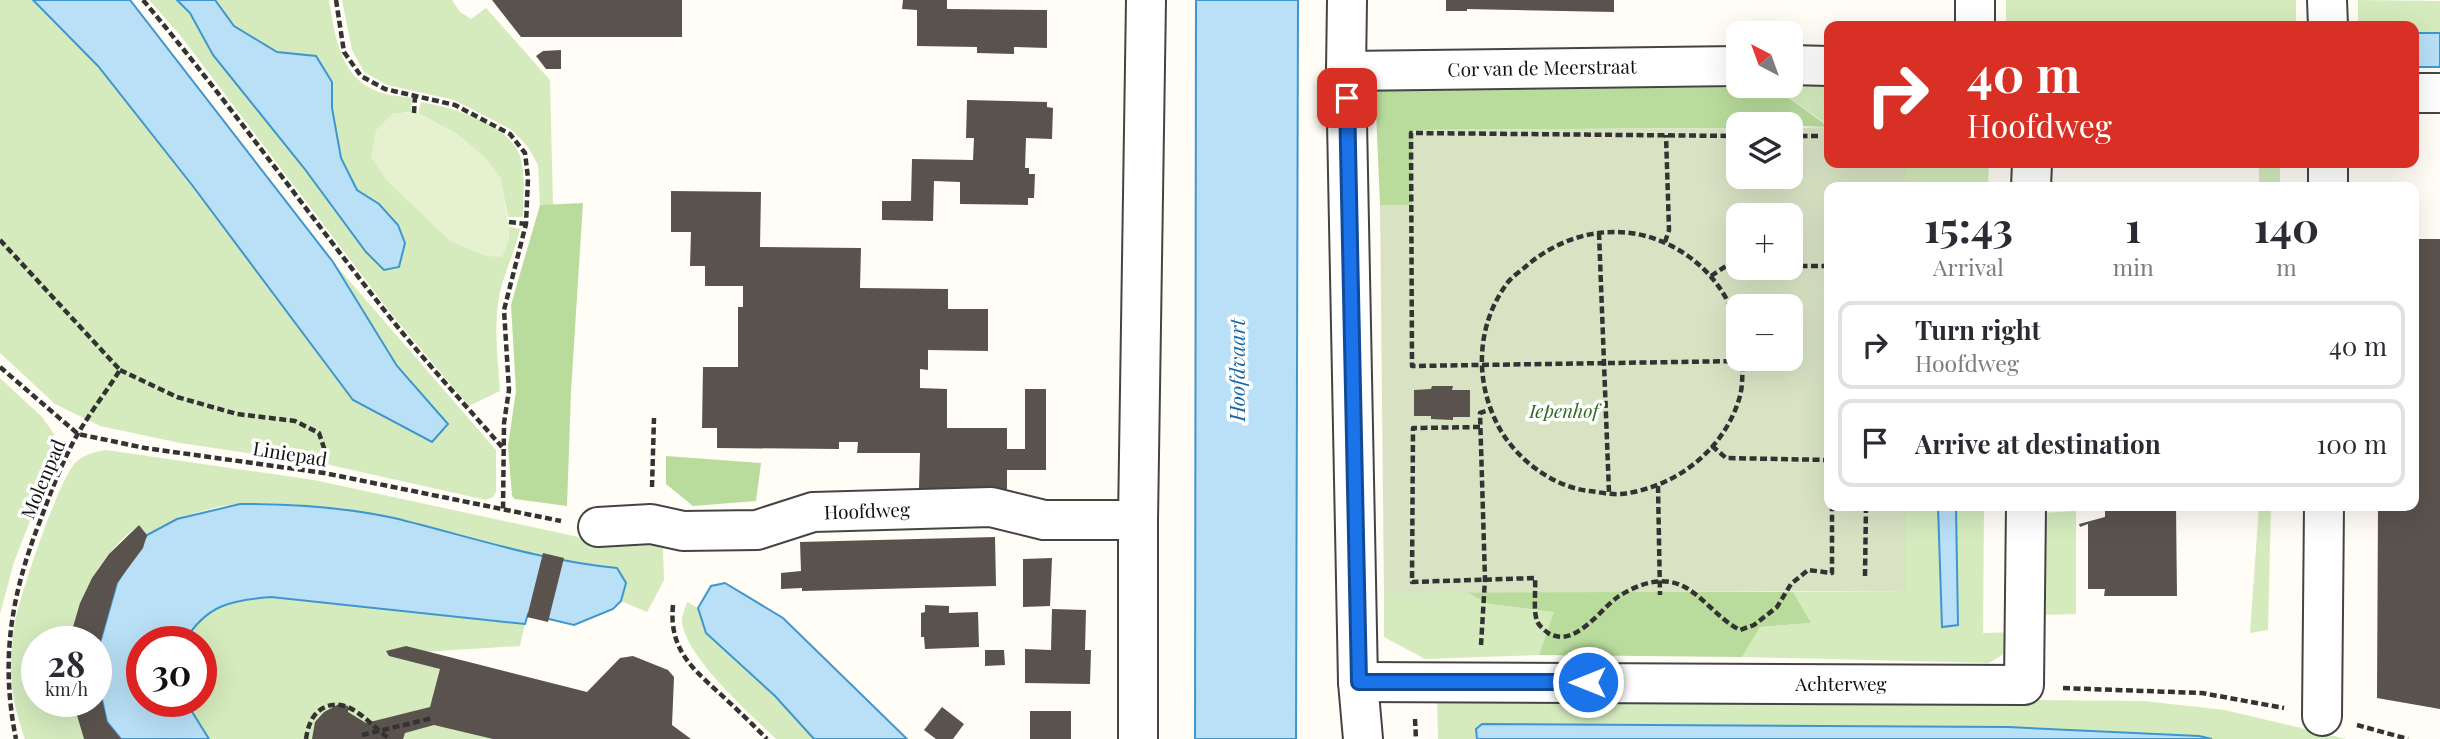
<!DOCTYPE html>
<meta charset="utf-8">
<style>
:root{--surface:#fff;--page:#f7f7f7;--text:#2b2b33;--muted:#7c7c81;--line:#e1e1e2}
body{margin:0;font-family:"Playfair Display",serif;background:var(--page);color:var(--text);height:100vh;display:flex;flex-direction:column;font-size:26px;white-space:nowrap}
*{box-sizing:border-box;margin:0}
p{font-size:23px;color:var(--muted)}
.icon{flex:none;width:38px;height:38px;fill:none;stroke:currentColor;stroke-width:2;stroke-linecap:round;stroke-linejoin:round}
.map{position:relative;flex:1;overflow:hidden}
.side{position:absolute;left:1824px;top:182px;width:595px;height:329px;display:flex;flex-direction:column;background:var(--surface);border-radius:14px;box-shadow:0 7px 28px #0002}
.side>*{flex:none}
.hud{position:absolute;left:1824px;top:21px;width:595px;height:147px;border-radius:14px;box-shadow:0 7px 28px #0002;background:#d93025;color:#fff;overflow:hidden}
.needle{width:46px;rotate:319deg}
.controls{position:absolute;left:1726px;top:21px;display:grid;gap:14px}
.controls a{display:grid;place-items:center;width:77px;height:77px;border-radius:14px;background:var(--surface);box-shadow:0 7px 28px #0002;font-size:35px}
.speed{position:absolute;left:21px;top:626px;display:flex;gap:14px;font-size:35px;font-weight:700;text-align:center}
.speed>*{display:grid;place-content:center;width:91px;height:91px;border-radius:50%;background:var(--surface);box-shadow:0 7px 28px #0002;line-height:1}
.speed small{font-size:18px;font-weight:400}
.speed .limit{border:10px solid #d22;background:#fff;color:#111}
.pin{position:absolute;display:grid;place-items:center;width:60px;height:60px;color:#fff;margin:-30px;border-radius:14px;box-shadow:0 4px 10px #0006}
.me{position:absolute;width:77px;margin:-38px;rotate:270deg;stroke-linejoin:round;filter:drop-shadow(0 0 5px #0008)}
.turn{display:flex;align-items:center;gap:24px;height:147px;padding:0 28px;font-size:32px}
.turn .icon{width:91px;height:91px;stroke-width:2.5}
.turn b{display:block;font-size:49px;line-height:60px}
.eta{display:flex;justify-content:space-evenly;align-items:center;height:119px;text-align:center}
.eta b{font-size:42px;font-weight:700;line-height:49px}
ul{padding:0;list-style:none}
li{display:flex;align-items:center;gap:21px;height:88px;margin:0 14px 10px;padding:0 14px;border:4px solid var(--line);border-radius:14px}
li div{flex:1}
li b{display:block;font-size:26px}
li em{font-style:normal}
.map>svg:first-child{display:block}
</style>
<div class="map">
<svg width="2440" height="739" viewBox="0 0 2440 739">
<rect width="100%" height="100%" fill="#fffdf5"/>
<g fill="#d5ebbd">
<path d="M 0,0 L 33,0 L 98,66 L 192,185 L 353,400 L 432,442 L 448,425 L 397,366 L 333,262 L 496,450 L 496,492 L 493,497 L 486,500 L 330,465 L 180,443 L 100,426 L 55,404 L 0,353 Z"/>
<path d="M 149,0 L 177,0 L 190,13 L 213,55 L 304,168 L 366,252 L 405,243 L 398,225 L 379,204 L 357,190 L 341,158 L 332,108 L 332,82 L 316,56 L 277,52 L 234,26 L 215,0 L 329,0 C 335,36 340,78 379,92 C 389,96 401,96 412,98 L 411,112 L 392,114 L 508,243 L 509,227 L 520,229 C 515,251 505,271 500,292 C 493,324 498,359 500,391 L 469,406 L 392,315 L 180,35 Z"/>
<path d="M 342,0 L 452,0 L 460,12 L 471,19 L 486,8 L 550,80 L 553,205 L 540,205 L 538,165 L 528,147 L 512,130 L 454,100 L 387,85 L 364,72 L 352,50 Z"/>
<rect x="2006" y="0" width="290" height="26"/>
<path d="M 2358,0 L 2440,1 L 2440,33 L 2413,33 L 2413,26 L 2358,26 Z"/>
<path d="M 1829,84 L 1829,126 L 1774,87 Z"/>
<path d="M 421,102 C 450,107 509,123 520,156 C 526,175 523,198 523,217 L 508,217 L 500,177 L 457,134 L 418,113 Z"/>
<path d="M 1906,163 L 1989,163 L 1988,187 L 1906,187 Z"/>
<rect x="2259" y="163" width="21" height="24"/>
<path d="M 0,378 L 42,417 L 54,434 L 55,457 L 14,562 L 0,614 Z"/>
<path d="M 106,450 L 314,480 L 597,541 L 649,541 L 663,549 L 664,580 L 647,612 L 621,601 L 626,583 L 617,568 C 491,556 371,497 242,504 C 208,506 176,519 147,535 L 139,525 C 101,554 77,596 70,642 L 37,642 L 37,702 L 73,702 L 84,739 L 25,739 C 18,718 12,698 11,676 C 11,659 12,639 15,622 C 20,595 59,478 76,462 C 85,454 95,452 106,450 Z"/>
<path d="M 1906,506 L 1984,506 L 1983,633 L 2018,632 L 2012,649 L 1989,663 L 1742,657 L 1760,627 L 1810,623 L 1793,592 L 1906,591 Z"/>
<path d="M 2259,506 L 2271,506 L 2268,630 L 2250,633 Z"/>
<path d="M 2076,511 L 2076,614 L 2040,615 L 2041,513 Z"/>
<path d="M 1466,592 L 1489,604 L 1555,612 L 1539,655 L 1425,659 L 1384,637 L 1384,593 Z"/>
<path d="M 271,597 L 525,624 L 520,646 L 423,652 L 688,739 L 209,739 L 186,702 L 201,702 L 201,642 L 184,642 C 206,605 231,600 271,597 Z"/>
<path d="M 687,602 L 698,608 L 706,633 L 775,696 L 814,739 L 776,739 C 751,714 681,654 682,618 C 683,613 686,606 687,602 Z"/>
<path d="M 1589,696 L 2144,701 L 2225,710 L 2346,739 L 2212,739 L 2199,736 L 2008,727 L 1591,724 L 1476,731 L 1477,739 L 1438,739 L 1437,699 Z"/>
</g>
<g fill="#b9dc9c">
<path d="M 1774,87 L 1829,127 L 1738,124 L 1738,128 L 1413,130 L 1412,206 L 1380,205 L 1375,88 Z"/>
<path d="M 583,203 L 571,391 L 567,506 L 515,499 L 512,496 L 508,446 L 516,391 L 511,305 L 540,205 Z"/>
<path d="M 666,456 L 761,463 L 756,501 L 693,506 L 666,484 Z"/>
<path d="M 1466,592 L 1793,592 L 1811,623 L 1760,627 L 1742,657 L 1539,655 L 1554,612 L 1489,604 Z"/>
</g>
<path fill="#d9e3c4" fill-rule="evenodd" d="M 1829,127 L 1829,163 L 1906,163 L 1906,187 L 1829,187 L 1829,506 L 1906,506 L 1906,591 L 1384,593 L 1380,205 L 1412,205 L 1413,130 L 1738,128 L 1738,177 L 1790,177 L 1790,128 ZM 1738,215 L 1790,215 L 1790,268 L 1738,268 ZM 1738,306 L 1790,306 L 1790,359 L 1738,359 Z"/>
<path fill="#e6f2cf" d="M 411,112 L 418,113 L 457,134 L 485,157 L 500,177 L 509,227 L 508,243 L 502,257 L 486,256 L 450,241 L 386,180 L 371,157 L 376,130 L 392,114 Z"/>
<g fill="#b9e0f7" stroke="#3f96cf" stroke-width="2">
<path d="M 33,0 L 130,0 L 333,262 L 397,366 L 448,424 L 432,442 L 353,400 L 192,185 L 98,66 Z"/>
<path d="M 177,0 L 215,0 L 234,26 L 277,52 L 316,56 L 332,82 L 332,108 L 341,158 L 357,190 L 379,204 L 398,225 L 405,243 L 399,267 L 384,270 L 366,252 L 304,168 L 213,55 L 190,13 Z"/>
<path d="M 1196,0 L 1298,0 L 1296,739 L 1195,739 Z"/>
<rect x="2413" y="33" width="27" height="34"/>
<path d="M 240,504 C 291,504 344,507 394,518 C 468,536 541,561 617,568 L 626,583 L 621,601 L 613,609 L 574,625 L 528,614 L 525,624 L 271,597 C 231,600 206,605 184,642 L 142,642 L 142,702 L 186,702 L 209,739 L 121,739 L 107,722 L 101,695 L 100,643 L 117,583 L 147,535 L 177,519 Z"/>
<path d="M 1938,506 L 1956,506 L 1958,625 L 1942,627 Z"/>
<path d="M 725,583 L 783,618 L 907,739 L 814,739 L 775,696 L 706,633 L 698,608 L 711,586 Z"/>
<path d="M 1482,724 L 2008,727 L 2199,736 L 2212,739 L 1477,739 L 1476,729 Z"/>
</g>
<g fill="#5a524d">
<path d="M 492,0 L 682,0 L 682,37 L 521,37 Z"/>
<path d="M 903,0 L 947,0 L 947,9 L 1047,10 L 1047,48 L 1014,47 L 1014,54 L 977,53 L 977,47 L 917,46 L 917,10 L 902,9 Z"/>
<path d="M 1446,0 L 1614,0 L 1614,12 L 1467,9 L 1467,11 L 1446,11 Z"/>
<path d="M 561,50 L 561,69 L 546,69 L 536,56 L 543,51 Z"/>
<path d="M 967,100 L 1047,102 L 1047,107 L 1053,108 L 1052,139 L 1026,138 L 1025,168 L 1029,168 L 1029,174 L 1035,174 L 1034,198 L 1028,198 L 1028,205 L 960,204 L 960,182 L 934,181 L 933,221 L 882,220 L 882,201 L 911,201 L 912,159 L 973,160 L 974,138 L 966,138 Z"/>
<path d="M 671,191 L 761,192 L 760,247 L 861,248 L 860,288 L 948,289 L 948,309 L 988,309 L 988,351 L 928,350 L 928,370 L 920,369 L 920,388 L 947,389 L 947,428 L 1007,428 L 1007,449 L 1025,449 L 1025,389 L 1046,389 L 1046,470 L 1007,470 L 1007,489 L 919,488 L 920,453 L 857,453 L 858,442 L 839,442 L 839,449 L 717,448 L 717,428 L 702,428 L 703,367 L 738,367 L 738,307 L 743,307 L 743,286 L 705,286 L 705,266 L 690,266 L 691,232 L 671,232 Z"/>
<path d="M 2413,239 L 2440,239 L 2440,709 L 2377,698 L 2378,506 L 2413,506 Z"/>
<path d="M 1432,386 L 1453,386 L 1452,390 L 1470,390 L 1470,417 L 1453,417 L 1453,420 L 1431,419 L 1431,416 L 1414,416 L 1414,390 L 1431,389 Z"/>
<path d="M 2105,506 L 2176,506 L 2177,596 L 2104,596 L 2105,589 L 2088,589 L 2088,524 L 2080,527 L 2079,524 L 2105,517 Z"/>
<path d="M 139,525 L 147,535 L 143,548 L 117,583 L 100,643 L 101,695 L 107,722 L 121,739 L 84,739 L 73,702 L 96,702 L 96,642 L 70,642 L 72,630 L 80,603 L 92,578 L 109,554 Z"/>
<path d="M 995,537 L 996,586 L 802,591 L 802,588 L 781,589 L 781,573 L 801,571 L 800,542 Z"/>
<path d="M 543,553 L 564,558 L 548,622 L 527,617 Z"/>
<path d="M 1052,558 L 1050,606 L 1023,607 L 1023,559 Z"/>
<path d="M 925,605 L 949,606 L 949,613 L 978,612 L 979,647 L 925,649 L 924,637 L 921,637 L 921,613 L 925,612 Z"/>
<path d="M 1052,609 L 1086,610 L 1085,650 L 1091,650 L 1090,684 L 1025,683 L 1025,649 L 1051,650 Z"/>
<path d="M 406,646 L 587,692 L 620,658 L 633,656 L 668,670 L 674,677 L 672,725 L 691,739 L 493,739 L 434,725 L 405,733 L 403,739 L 312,739 L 315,722 L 324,712 L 339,704 L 348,706 L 348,712 L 366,723 L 430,707 L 440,669 L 389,656 L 386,651 Z"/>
<path d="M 985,650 L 1004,650 L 1005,665 L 985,666 Z"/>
<path d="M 942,707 L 964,724 L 953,739 L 936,739 L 924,730 Z"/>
<rect x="1030" y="711" width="41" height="28"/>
</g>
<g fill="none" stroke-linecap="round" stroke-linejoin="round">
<g stroke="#444" stroke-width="42">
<g id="minor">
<path d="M 1347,0 L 1346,71 L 1358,682 L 1363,739"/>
<path d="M 2327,0 L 2328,26"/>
<path d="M 1975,26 L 1975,0"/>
<path d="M 1790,65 L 1829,66"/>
<path d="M 1346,71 L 1738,66"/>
<path d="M 2413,93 L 2440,93"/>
<path d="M 2031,187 L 2032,163"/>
<path d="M 2328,187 L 2328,163"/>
<path d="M 598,527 L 651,524 L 683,531 L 757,530 L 813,512 L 991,507 L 1044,520 L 1138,520"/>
<path d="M 1358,682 L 2024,685 L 2026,506"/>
<path d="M 2322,716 L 2324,506"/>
<path d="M 1138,739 L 1138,520 L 1146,0"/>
</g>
</g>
<g stroke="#333" stroke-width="4.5" stroke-dasharray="7 3.5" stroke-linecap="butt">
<path d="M 143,0 C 226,99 301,204 381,306 C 419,355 461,400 502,447"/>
<path d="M 336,0 L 344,52 L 361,76 L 385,89 L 455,105 L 510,134 L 525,153 L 528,178 L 526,224 L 504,310 L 509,390 L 504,423 L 503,511"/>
<path d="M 414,113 L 415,96"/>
<path d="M 1738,136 L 1411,133 L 1412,366 L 1743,361"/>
<path d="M 1790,136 L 1820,136"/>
<path d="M 509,222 L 526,224"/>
<path d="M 1599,233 L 1609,493"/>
<path d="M 0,240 L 120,370 C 106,392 89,414 76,437 C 61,464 51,492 40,521 C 11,595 0,660 16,739"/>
<path d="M 1665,242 L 1669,230 L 1666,135"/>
<path d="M 1790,266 L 1829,266"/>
<path d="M 1711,276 L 1726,266 L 1738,266"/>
<path d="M 1738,328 C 1730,298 1713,274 1688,256 C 1636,219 1571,226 1524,268 C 1519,272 1512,277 1508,282 C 1475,326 1474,384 1501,431 C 1519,461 1554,487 1589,491 C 1599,492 1611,495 1621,494 C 1675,488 1725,450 1740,396 C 1743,385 1742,371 1743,359"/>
<path d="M 0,367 L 78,434 L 145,448 L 324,473 L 561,521"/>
<path d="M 120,370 L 177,397 L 237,414 L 295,421 L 319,433 L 324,448 L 324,473"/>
<path d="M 1480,427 L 1413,428 L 1412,582 L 1535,578 C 1536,591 1533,610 1537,621 C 1539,626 1544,630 1548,633 C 1575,649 1599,610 1619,596 C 1634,587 1651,579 1670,582 C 1697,586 1715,618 1740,630 L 1754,625 L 1777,607 L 1791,584 L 1808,570 L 1832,573 L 1832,506"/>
<path d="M 1712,446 L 1726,458 L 1829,460"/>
<path d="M 1658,486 L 1660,595"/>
<path d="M 652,487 L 654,418"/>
<path d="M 1865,576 L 1866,506"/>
<path d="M 673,605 C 668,655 699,673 731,704 C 743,715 755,727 767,739"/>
<path d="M 1481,645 L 1485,579 L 1480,413 L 1489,410"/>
<path d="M 2063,688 L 2202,693 L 2284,708"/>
<path d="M 1415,719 L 1416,739"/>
<path d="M 2357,725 L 2408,739"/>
<path d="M 362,735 L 433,718"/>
<path d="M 306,739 C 308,726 312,713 325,707 C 351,696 371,727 390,739"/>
</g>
<use href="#minor" stroke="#fff" stroke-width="38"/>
</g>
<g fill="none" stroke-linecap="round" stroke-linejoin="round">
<g stroke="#114b97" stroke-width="18">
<path id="route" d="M 1347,98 L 1359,682 L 1588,682"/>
</g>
<use href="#route" stroke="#1a73e8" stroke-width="12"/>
</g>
<g text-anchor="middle" stroke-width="7" stroke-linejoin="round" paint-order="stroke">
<g font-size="19" fill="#111" stroke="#fff">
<text transform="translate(1542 68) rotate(-1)" y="7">Cor van de Meerstraat</text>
<text transform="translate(290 454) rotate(9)" y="7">Liniepad</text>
<text transform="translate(43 479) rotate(-67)" y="7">Molenpad</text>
<text transform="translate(867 511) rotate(-2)" y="7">Hoofdweg</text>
<text x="1841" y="691">Achterweg</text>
</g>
<g font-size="19" font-style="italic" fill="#2f6b1f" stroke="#fff">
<text x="1564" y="418">Iepenhof</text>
</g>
<g font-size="21" font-style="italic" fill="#1768a6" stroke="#fff">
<text transform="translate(1238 370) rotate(-90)" y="7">Hoofdvaart</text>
</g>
</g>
</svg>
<div class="controls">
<a><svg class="needle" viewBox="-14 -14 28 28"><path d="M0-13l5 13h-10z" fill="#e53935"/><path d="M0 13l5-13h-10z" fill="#7c7c81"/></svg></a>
<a><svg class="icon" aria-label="layers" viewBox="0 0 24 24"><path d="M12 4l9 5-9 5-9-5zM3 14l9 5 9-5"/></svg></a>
<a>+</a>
<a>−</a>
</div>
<div class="speed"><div>28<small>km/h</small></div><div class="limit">30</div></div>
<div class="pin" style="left:1347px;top:98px;background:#d93025"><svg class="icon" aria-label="arrive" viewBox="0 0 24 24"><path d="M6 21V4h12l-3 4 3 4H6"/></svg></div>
<svg class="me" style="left:1588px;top:682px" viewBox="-20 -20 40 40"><circle r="17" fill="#1a73e8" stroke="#fff" stroke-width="3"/><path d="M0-11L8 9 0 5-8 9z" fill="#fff"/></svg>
<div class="hud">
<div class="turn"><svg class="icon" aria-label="right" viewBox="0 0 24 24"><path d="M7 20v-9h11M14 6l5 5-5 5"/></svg><div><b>40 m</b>Hoofdweg</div></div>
</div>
<section class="side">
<div class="eta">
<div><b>15:43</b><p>Arrival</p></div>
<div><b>1</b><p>min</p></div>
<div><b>140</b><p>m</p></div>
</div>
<ul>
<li><svg class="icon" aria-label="right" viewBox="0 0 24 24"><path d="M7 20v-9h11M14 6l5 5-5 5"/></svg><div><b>Turn right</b><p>Hoofdweg</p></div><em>40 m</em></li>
<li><svg class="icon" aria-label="arrive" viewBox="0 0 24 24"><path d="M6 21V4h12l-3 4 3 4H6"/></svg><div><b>Arrive at destination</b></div><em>100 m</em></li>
</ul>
</section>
</div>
